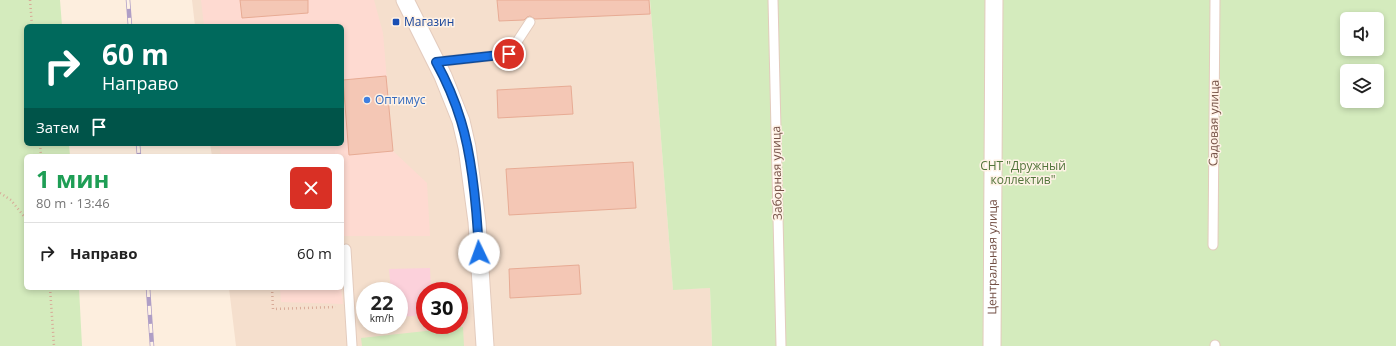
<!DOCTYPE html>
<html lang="ru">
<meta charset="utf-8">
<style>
:root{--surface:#fff;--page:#f6f6f6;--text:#222;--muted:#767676;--line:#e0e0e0}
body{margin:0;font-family:"Open Sans",sans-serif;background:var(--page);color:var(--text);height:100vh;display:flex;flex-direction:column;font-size:15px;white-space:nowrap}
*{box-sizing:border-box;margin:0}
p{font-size:13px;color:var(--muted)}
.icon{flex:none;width:22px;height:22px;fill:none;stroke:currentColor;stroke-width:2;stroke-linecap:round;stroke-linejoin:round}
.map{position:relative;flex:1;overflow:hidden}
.panel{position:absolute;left:24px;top:154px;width:320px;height:136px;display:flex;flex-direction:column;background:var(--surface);border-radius:6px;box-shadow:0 2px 6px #0003}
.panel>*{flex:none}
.top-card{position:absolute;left:24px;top:24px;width:320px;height:122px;border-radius:6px;box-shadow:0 2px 6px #0003;background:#00695c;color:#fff;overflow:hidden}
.fabs{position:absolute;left:1340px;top:12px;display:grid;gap:8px}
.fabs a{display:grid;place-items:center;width:44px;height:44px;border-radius:6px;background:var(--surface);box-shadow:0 2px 6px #0003;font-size:20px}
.speed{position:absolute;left:356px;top:282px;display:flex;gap:8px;font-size:20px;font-weight:700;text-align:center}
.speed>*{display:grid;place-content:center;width:52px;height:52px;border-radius:50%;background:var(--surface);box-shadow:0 2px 6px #0003;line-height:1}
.speed small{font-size:10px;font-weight:400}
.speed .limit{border:6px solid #d22;background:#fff;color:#111}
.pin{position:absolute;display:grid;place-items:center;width:34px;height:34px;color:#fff;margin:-17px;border:2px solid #fff;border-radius:50%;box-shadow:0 1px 4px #0007}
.me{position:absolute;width:44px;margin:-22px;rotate:357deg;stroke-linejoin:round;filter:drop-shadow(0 0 3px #0008)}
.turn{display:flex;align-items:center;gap:14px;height:84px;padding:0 12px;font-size:18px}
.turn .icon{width:52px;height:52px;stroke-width:2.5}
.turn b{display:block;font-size:28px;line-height:34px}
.then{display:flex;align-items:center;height:38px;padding:0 12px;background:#0003;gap:8px;font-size:15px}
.round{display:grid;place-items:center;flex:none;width:42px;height:42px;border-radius:6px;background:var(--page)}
.head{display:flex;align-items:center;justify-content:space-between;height:68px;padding:0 12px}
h1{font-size:24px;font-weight:700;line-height:30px;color:#1e9e55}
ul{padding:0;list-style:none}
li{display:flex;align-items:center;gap:12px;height:60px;padding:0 12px;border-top:1px solid var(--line)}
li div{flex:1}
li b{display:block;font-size:15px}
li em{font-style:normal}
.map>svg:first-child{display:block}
</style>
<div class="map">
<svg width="1396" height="346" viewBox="0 0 1396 346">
<rect width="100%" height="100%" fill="#fdeede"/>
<path fill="#f5dfcd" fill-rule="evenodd" d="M 192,0 L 650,0 L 673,289 L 710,288 L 712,346 L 236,346 L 229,288 L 342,288 L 342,156 L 212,156 L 210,144 L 342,144 L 342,26 L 195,26 ZM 365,291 L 399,291 L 399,325 L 365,325 ZM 425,291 L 459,291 L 459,325 L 425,325 Z"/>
<g fill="#fedad1">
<path d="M 201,0 L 374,0 L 383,33 L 393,151 L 427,183 L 430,236 L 342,236 L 342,156 L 221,156 L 219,144 L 342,144 L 342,26 L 204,26 Z"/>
<path d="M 280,288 L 341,288 L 343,304 L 281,302 Z"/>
</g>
<path fill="#fcd1db" d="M 430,268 L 431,291 L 425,291 L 425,315 L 399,317 L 399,291 L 391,291 L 389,269 Z"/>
<g fill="#d4ebbd" fill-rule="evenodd">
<path d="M 0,0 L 60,0 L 62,26 L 26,26 L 26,144 L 69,144 L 70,156 L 26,156 L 26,288 L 79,288 L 82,346 L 0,346 Z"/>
<path d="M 650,0 L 1396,0 L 1396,346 L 712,346 L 710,288 L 673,290 ZM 1347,19 L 1377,19 L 1377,49 L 1347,49 ZM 1347,71 L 1377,71 L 1377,101 L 1347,101 Z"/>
<path d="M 463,327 L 464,346 L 362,346 L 361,338 Z"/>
</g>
<g fill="#f4c7b5" stroke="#e7ab94">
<path d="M 240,0 L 308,0 L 308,13 L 242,18 Z"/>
<path d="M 497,0 L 649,0 L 650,14 L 535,19 L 530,16 L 527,17 L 524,20 L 499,21 Z"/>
<path d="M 386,76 L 393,151 L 349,155 L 343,80 Z"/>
<path d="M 571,86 L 573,114 L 498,118 L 497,90 Z"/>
<path d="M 633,162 L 636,208 L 509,215 L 506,169 Z"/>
<path d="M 579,265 L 581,294 L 510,298 L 509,269 Z"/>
</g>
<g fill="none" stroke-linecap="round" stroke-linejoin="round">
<g stroke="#e3cbbd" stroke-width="11">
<g id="service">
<path d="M 773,0 L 781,346"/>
<path d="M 436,62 L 509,54 L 530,22"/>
<path d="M 1213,245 L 1215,0"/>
<path d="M 346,249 L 352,346"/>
<path d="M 1215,346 L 1215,345"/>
</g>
</g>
<g stroke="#e3cbbd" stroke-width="19">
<g id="minor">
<path d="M 405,0 L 443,76 L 461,121 L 467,147 L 477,222 L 485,346"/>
<path id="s1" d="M 992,346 L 994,0"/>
</g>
</g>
<g stroke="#d8ab98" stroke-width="2.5" stroke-dasharray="1 3" stroke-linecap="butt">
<path d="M 30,0 L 32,26"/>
<path d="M 40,144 L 41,156"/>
<path d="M 0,193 L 11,200 L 26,219"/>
<path d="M 50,288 L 54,346"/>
<path d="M 272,288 L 273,309 L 336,307"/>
</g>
<use href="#service" stroke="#fff" stroke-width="9"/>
<use href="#minor" stroke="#fff" stroke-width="17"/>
<g stroke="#af9ec6" stroke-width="4.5">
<g id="rail">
<path d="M 128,0 L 130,26"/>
<path d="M 138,144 L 139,156"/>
<path d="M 148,288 L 152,346"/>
</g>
</g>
<use href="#rail" stroke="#fff2e6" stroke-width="3" stroke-dasharray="9" stroke-linecap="butt"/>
</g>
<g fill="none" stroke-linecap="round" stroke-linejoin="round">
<g stroke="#114b97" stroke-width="10">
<path id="route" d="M 479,253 C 477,212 473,160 461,121 C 455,101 446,80 436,62 L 509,54"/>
</g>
<use href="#route" stroke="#1a73e8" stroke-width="7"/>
</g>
<rect fill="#1a4fb4" stroke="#fff2e6" stroke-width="1.5" x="392" y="18" width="8" height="8" rx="2"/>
<circle fill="#3f7fe0" stroke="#fff2e6" stroke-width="1.5" cx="367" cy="100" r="4"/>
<g text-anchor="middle" stroke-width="3" stroke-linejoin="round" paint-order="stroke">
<g font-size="12" fill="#164399" stroke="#fff2e6" text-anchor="start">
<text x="404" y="26">Магазин</text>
</g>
<g font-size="12" fill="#366cbe" stroke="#fff2e6" text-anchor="start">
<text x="375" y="104">Оптимус</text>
</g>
<g font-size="12" fill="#745146" stroke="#fff2e6">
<text transform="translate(1214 123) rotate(-89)" y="4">Садовая улица</text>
<text transform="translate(777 173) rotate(-91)" y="4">Заборная улица</text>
<text dy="4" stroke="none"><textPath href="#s1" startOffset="89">Центральная улица</textPath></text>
</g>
<g font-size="12" fill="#52753b" stroke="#fff2e6">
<text x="1023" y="170">СНТ "Дружный<tspan x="1023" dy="14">коллектив"</tspan></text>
</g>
</g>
</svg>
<div class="fabs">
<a><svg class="icon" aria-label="sound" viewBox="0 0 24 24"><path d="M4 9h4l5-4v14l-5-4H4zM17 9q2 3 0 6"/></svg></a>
<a><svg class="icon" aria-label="layers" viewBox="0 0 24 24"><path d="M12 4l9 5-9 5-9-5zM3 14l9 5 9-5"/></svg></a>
</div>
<div class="speed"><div>22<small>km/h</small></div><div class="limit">30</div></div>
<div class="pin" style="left:509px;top:54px;background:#d93025"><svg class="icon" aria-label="arrive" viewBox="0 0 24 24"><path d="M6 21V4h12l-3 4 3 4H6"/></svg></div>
<svg class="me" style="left:479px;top:253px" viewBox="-20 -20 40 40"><circle r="19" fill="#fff"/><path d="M0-13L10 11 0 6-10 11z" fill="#1a73e8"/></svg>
<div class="top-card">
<div class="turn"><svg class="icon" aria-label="right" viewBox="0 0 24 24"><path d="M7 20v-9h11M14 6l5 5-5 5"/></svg><div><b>60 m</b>Направо</div></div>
<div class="then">Затем<svg class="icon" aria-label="arrive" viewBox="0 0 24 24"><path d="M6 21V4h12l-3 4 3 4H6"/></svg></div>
</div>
<section class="panel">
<div class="head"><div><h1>1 мин</h1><p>80 m · 13:46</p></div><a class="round" style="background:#d93025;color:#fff"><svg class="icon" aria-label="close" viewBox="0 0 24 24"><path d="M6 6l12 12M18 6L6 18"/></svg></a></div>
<ul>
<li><svg class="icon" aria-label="right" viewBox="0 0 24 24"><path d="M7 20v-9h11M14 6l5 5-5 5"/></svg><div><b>Направо</b></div><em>60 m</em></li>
</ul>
</section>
</div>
